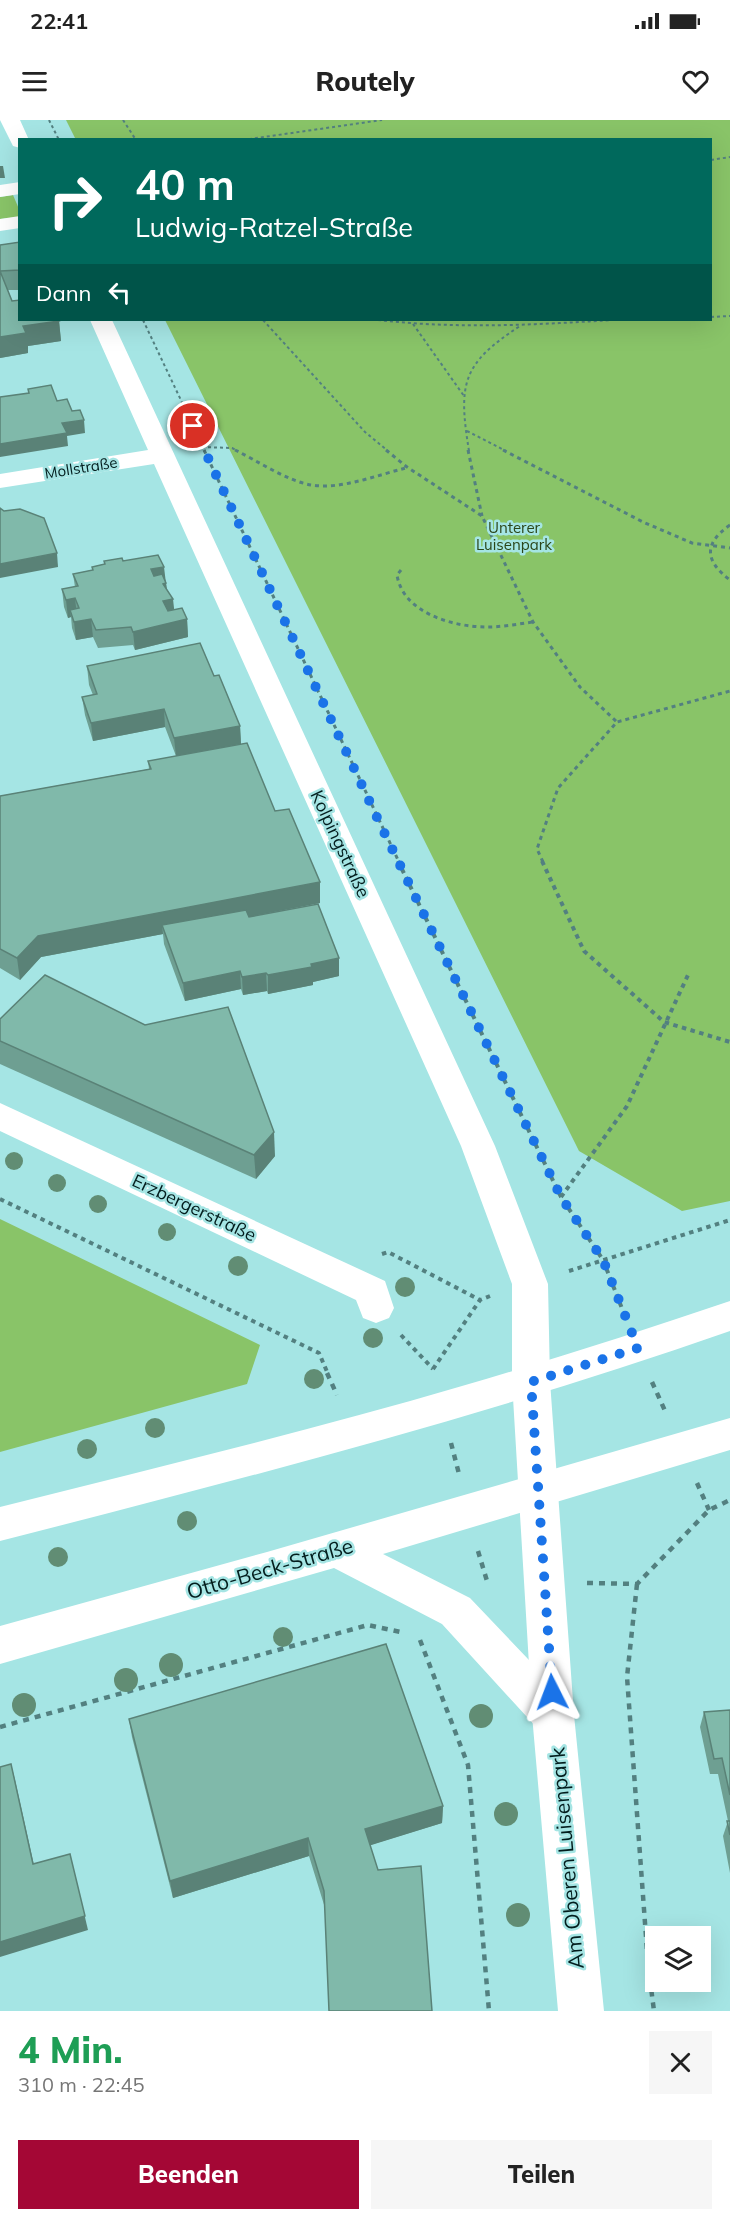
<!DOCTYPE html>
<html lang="de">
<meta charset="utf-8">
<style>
:root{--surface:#fff;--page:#f6f6f6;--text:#222;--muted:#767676;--accent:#a40735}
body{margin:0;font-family:Mulish,sans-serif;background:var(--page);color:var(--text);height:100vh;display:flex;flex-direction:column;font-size:22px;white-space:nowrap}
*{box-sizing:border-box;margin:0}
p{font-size:20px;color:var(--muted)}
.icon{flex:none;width:33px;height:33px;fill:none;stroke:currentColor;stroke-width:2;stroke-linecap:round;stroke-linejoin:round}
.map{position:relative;height:1891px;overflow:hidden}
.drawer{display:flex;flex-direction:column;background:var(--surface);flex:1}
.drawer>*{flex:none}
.guide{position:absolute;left:18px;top:18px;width:694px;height:183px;border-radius:0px;box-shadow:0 6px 24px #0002;background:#00695c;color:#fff;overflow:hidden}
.buttons{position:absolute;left:645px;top:1806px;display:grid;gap:12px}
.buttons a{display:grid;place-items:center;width:66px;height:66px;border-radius:0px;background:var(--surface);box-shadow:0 6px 24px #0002;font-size:30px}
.pin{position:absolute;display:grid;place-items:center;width:51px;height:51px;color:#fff;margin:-26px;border:3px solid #fff;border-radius:50%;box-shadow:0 2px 6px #0007}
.me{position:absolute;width:66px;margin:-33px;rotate:357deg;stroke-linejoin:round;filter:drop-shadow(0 0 4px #0008)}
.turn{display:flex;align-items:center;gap:21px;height:126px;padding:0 18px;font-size:27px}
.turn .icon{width:78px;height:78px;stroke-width:2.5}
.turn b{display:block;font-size:42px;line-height:51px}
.then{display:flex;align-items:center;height:57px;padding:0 18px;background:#0003;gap:12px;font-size:22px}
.round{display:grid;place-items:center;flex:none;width:63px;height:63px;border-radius:0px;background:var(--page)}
.overview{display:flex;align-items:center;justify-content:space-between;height:102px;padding:0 18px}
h1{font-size:36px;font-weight:800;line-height:45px;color:#1e9e55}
.button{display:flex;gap:12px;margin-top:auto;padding:12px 18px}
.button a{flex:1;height:69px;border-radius:0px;background:var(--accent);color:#fff;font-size:24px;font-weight:800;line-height:69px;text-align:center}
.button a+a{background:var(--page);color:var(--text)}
.status{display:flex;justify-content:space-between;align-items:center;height:42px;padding:0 30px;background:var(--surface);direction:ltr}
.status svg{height:16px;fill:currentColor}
header{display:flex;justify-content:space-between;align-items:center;height:78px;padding:0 18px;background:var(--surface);font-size:27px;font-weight:800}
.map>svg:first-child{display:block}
</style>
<div class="status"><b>22:41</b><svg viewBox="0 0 49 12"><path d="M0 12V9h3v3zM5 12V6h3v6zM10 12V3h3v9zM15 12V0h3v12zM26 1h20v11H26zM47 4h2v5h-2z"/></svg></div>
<header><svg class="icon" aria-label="menu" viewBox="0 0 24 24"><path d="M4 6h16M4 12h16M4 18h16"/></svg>Routely<svg class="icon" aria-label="heart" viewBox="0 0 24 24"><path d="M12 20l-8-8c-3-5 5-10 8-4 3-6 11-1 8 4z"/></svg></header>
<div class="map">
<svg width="730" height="1891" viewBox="0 0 730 1891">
<rect width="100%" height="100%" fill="#a5e5e4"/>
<g fill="#89c468">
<path d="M 66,0 L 730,0 L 730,1081 L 682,1091 L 579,1031 L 165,200 L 711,200 L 711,20 L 76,20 Z"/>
<path d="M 13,75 L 19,89 L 19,97 L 0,99 L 0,77 Z"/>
<path d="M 0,1099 L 260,1225 L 247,1264 L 0,1332 Z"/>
</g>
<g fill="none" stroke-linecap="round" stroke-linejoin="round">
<g stroke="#538080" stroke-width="2" stroke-dasharray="3 3" stroke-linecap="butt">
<path d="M 49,0 L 59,20"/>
<path d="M 123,0 L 136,20"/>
<path d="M 243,20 L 382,0"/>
<path d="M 711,40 L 730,37"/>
<path d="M 711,197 L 730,196"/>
<path d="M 143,200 L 205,331"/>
<path d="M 263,200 L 365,312 L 388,331"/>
<path d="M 378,200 C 456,209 534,205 612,200"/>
<path d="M 413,204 L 464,276"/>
<path d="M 467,311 L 506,331"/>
<path d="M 202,327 L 232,328 L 238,331"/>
<path d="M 469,331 C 458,263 462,244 520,206"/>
</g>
<g stroke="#538080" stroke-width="3" stroke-dasharray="4 4" stroke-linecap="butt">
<path d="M 204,330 L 399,742"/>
<path d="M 235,330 C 258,341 285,360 311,365 C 341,370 377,355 406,348"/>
<path d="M 386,330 L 407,347 L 482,396 L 533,502 L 580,567 L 617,602"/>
<path d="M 468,330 L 482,396"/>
<path d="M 503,330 L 643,402 L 692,423 L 730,428"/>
<path d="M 730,405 C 703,424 705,441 730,460"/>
<path d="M 401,450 L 397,455 C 403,493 453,507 487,507 C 502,507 518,504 533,502"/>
<path d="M 543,742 L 537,729 L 558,668 L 617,602 L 730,571"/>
</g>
<g stroke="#538080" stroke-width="4" stroke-dasharray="4.5 4.5" stroke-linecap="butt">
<path d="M 398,741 L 561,1077 L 603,1140 L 623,1191"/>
<path d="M 542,741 L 584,831 L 664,902 L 730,922"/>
<path d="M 561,1077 L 627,986 L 688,855"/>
<path d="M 0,1079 L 319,1233 L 328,1254"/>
<path d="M 382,1134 L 388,1132 L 480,1180"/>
<path d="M 569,1151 L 730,1100"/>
<path d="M 401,1215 L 433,1249"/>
<path d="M 433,1249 L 480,1180 L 490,1176"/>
</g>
<g stroke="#538080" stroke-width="4.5" stroke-dasharray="6 6" stroke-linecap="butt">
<path d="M 327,1253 L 337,1275"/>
<path d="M 652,1262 L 666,1293"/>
<path d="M 451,1323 L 459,1354"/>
<path d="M 697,1363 L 709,1390"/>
<path d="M 478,1431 L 487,1461"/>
<path d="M 587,1463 L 637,1464 L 709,1390 L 730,1380"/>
<path d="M 637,1464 L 627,1557 L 648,1844 L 654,1891"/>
<path d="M 420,1520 L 468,1645 L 489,1891"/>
<path d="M 0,1607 L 368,1505 L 405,1513"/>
</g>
<g fill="#fff" fill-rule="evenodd">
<path d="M 0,0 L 20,0 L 29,20 L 20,20 L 20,28 L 13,26 Z"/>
<path d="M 20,62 L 20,74 L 0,77 L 0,65 Z"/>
<path d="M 20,96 L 20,108 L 0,111 L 0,99 Z"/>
<path d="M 90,200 L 112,200 L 495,1026 L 548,1164 L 550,1261 L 574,1595 L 604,1891 L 558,1891 L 532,1595 L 512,1261 L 512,1164 L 461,1026 L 154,344 L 0,368 L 0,354 L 148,330 Z"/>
<path d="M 0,983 L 385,1161 L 394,1188 L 389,1198 L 376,1203 L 363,1198 L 356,1180 L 0,1011 Z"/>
</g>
<g fill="#fff" fill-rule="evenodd">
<path d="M 730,1181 L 730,1211 C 490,1295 246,1358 0,1421 L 0,1387 C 154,1348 309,1311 462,1266 C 552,1240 641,1211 730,1181 Z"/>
<path d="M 730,1298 L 730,1330 L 383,1434 L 470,1478 L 568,1581 L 574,1595 L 568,1609 L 553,1615 L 538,1609 L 442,1504 L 334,1448 L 0,1544 L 0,1506 L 267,1432 Z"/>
</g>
</g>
<g fill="#618d74">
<circle cx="14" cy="1041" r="9"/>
<circle cx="57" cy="1063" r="9"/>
<circle cx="98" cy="1084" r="9"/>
<circle cx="167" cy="1112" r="9"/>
<circle cx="238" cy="1146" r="10"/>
<circle cx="405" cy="1167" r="10"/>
<circle cx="373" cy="1218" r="10"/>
<circle cx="314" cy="1259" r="10"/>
<circle cx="155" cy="1308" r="10"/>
<circle cx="87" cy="1329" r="10"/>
<circle cx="187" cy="1401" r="10"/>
<circle cx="58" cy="1437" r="10"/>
<circle cx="283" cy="1517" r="10"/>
<circle cx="171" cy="1545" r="12"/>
<circle cx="126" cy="1560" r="12"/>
<circle cx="24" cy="1585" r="12"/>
<circle cx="481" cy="1596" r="12"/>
<circle cx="506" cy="1694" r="12"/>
<circle cx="518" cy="1795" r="12"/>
</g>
<g fill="#6e9f92">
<path d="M 20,122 L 20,170 L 8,170 L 12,181 L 59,201 L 61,221 L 28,226 L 28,233 L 0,238 L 0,125 Z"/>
<path d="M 104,441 L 123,441 L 165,460 L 166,463 L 167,469 L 174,490 L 187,499 L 188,517 L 135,530 L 133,525 L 98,528 L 93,517 L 76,520 L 72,508 L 71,497 L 68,498 L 64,487 L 62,469 L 75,467 L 73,454 L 92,450 L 92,447 L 104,444 Z"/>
<path d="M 87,546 L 214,556 L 240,606 L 241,624 L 176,636 L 165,607 L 93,621 L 85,595 L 82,577 L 93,575 L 89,565 Z"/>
<path d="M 148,641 L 275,691 L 320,762 L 320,783 L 249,797 L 339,856 L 313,862 L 313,865 L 268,874 L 267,871 L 243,875 L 241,869 L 185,881 L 164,824 L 163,814 L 41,837 L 20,860 L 0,848 L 0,676 L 149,649 Z"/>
<path d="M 0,899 L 275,1036 L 256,1059 L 0,944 Z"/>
<path d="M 730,1590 L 730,1753 L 723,1716 L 728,1701 L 718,1654 L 710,1654 L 700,1607 L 704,1592 Z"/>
<path d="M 129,1599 L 443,1686 L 442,1703 L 370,1725 L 325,1788 L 309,1736 L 173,1778 L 132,1617 Z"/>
</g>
<g fill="#5a8277">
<path d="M 0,46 L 3,46 L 5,58 L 0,58 Z"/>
<path d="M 59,201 L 61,221 L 28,226 L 28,233 L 0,238 L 0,217 L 23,206 Z"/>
<path d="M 84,300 L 85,313 L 67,316 L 68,326 L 0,337 L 0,324 L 62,303 Z"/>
<path d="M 57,433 L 58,447 L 0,458 L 0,444 Z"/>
<path d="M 164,447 L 168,480 L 173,479 L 175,497 L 165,499 L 153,467 L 151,449 Z"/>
<path d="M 75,478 L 77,496 L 70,490 L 71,497 L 68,498 L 66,480 Z"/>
<path d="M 91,499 L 93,517 L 76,520 L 74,502 Z"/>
<path d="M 187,499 L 188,517 L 135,530 L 133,512 Z"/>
<path d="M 164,589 L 165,607 L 93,621 L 91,603 Z"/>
<path d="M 240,606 L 241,624 L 176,636 L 174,618 Z"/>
<path d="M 320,762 L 320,783 L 165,813 L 162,805 L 163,814 L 41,837 L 20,860 L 17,838 L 38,816 Z"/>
<path d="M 339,838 L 339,856 L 313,862 L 313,865 L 268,874 L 268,855 L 311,844 Z"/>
<path d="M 240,851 L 241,869 L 185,881 L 183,863 Z"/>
<path d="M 266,853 L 267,871 L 243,875 L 242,857 Z"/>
<path d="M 274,1012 L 275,1036 L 256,1059 L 254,1035 Z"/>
<path d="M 11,1644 L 15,1660 L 37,1759 L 33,1744 Z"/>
<path d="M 443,1686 L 442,1703 L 365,1727 L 365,1709 Z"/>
<path d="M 308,1718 L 309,1736 L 173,1778 L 170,1761 Z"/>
<path d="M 70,1734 L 88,1810 L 0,1837 L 0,1822 Z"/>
</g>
<g fill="#80b9aa" stroke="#5a8277" stroke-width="1.5">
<path d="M 20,122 L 20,150 L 0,151 L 0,125 Z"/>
<path d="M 0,151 L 12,181 L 20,180 L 20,200 L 58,200 L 59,201 L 23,206 L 26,213 L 0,217 Z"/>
<path d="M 51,265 L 57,281 L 67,279 L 72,291 L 80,290 L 84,300 L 62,303 L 67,313 L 0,324 L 0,277 L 29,273 L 28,269 Z"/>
<path d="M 0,388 L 4,391 L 20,389 L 44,398 L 57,433 L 0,444 Z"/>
<path d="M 158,435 L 164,447 L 151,449 L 154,456 L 162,454 L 166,463 L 163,464 L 173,479 L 163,481 L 168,491 L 182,488 L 187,499 L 133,512 L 131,507 L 96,510 L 91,499 L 74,502 L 70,490 L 79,488 L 75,478 L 66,480 L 62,469 L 78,466 L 73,454 L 93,450 L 92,447 L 105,444 L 104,441 L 122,438 L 123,441 Z"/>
<path d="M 200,523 L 214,556 L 219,555 L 240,606 L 174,618 L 164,589 L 91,603 L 82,577 L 97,574 L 87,546 Z"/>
<path d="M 247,623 L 275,691 L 289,689 L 320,762 L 38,816 L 17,838 L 0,829 L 0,676 L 151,649 L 148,641 Z"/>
<path d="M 318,784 L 339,838 L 311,844 L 312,847 L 268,855 L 266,853 L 242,857 L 240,851 L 183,863 L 162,805 L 246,790 L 249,797 Z"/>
<path d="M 45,855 L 145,905 L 228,887 L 274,1012 L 254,1035 L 0,921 L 0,899 Z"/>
<path d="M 386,1524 L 443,1686 L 365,1709 L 378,1750 L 421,1746 L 432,1891 L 329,1891 L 324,1771 L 308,1718 L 170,1761 L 129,1599 Z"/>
<path d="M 730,1590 L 730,1675 L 722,1638 L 714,1639 L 704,1592 Z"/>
<path d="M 11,1644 L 33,1744 L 70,1734 L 85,1796 L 0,1822 L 0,1647 Z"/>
<path d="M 727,1701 L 730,1701 L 730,1715 Z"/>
</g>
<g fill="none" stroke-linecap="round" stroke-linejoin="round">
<path stroke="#1a73e8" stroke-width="10" stroke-dasharray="0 18" d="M 193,306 L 382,708 L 561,1077 L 603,1140 L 638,1228 L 531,1262 L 552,1572"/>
</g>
<g text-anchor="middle" stroke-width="5" stroke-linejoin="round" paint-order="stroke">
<g font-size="15" fill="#031d1d" stroke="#a5e5e4">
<text transform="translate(81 348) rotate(-9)" y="5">Mollstraße</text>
</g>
<g font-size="15" fill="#2a4519" stroke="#a5e5e4">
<text x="514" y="413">Unterer<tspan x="514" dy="17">Luisenpark</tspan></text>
</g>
<g font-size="18" fill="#031d1d" stroke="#a5e5e4">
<text transform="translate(340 724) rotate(65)" y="6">Kolpingstraße</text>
<text transform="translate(194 1088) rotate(25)" y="6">Erzbergerstraße</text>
</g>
<g font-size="21" fill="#031d1d" stroke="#a5e5e4">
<text transform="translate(270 1449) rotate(-16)" y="7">Otto-Beck-Straße</text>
<text transform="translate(567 1738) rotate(-95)" y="7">Am Oberen Luisenpark</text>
</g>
</g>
</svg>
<div class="buttons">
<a><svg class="icon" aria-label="layers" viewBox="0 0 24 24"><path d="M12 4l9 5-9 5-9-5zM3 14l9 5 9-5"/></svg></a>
</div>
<div class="pin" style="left:193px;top:306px;background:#d93025"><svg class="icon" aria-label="arrive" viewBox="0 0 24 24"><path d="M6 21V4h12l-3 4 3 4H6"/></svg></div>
<svg class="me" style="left:552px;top:1572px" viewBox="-20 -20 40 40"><path d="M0-17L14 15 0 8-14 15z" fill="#1a73e8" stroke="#fff" stroke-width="4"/></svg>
<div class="guide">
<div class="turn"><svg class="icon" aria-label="right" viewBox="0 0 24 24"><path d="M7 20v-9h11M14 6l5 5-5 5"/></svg><div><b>40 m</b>Ludwig-Ratzel-Straße</div></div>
<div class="then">Dann<svg class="icon" aria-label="left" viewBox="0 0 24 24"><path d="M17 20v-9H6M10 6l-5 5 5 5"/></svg></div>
</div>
</div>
<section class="drawer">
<div class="overview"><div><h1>4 Min.</h1><p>310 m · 22:45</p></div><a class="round"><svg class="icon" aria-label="close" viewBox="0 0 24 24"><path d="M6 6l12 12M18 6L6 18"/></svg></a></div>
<div class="button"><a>Beenden</a><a>Teilen</a></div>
</section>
